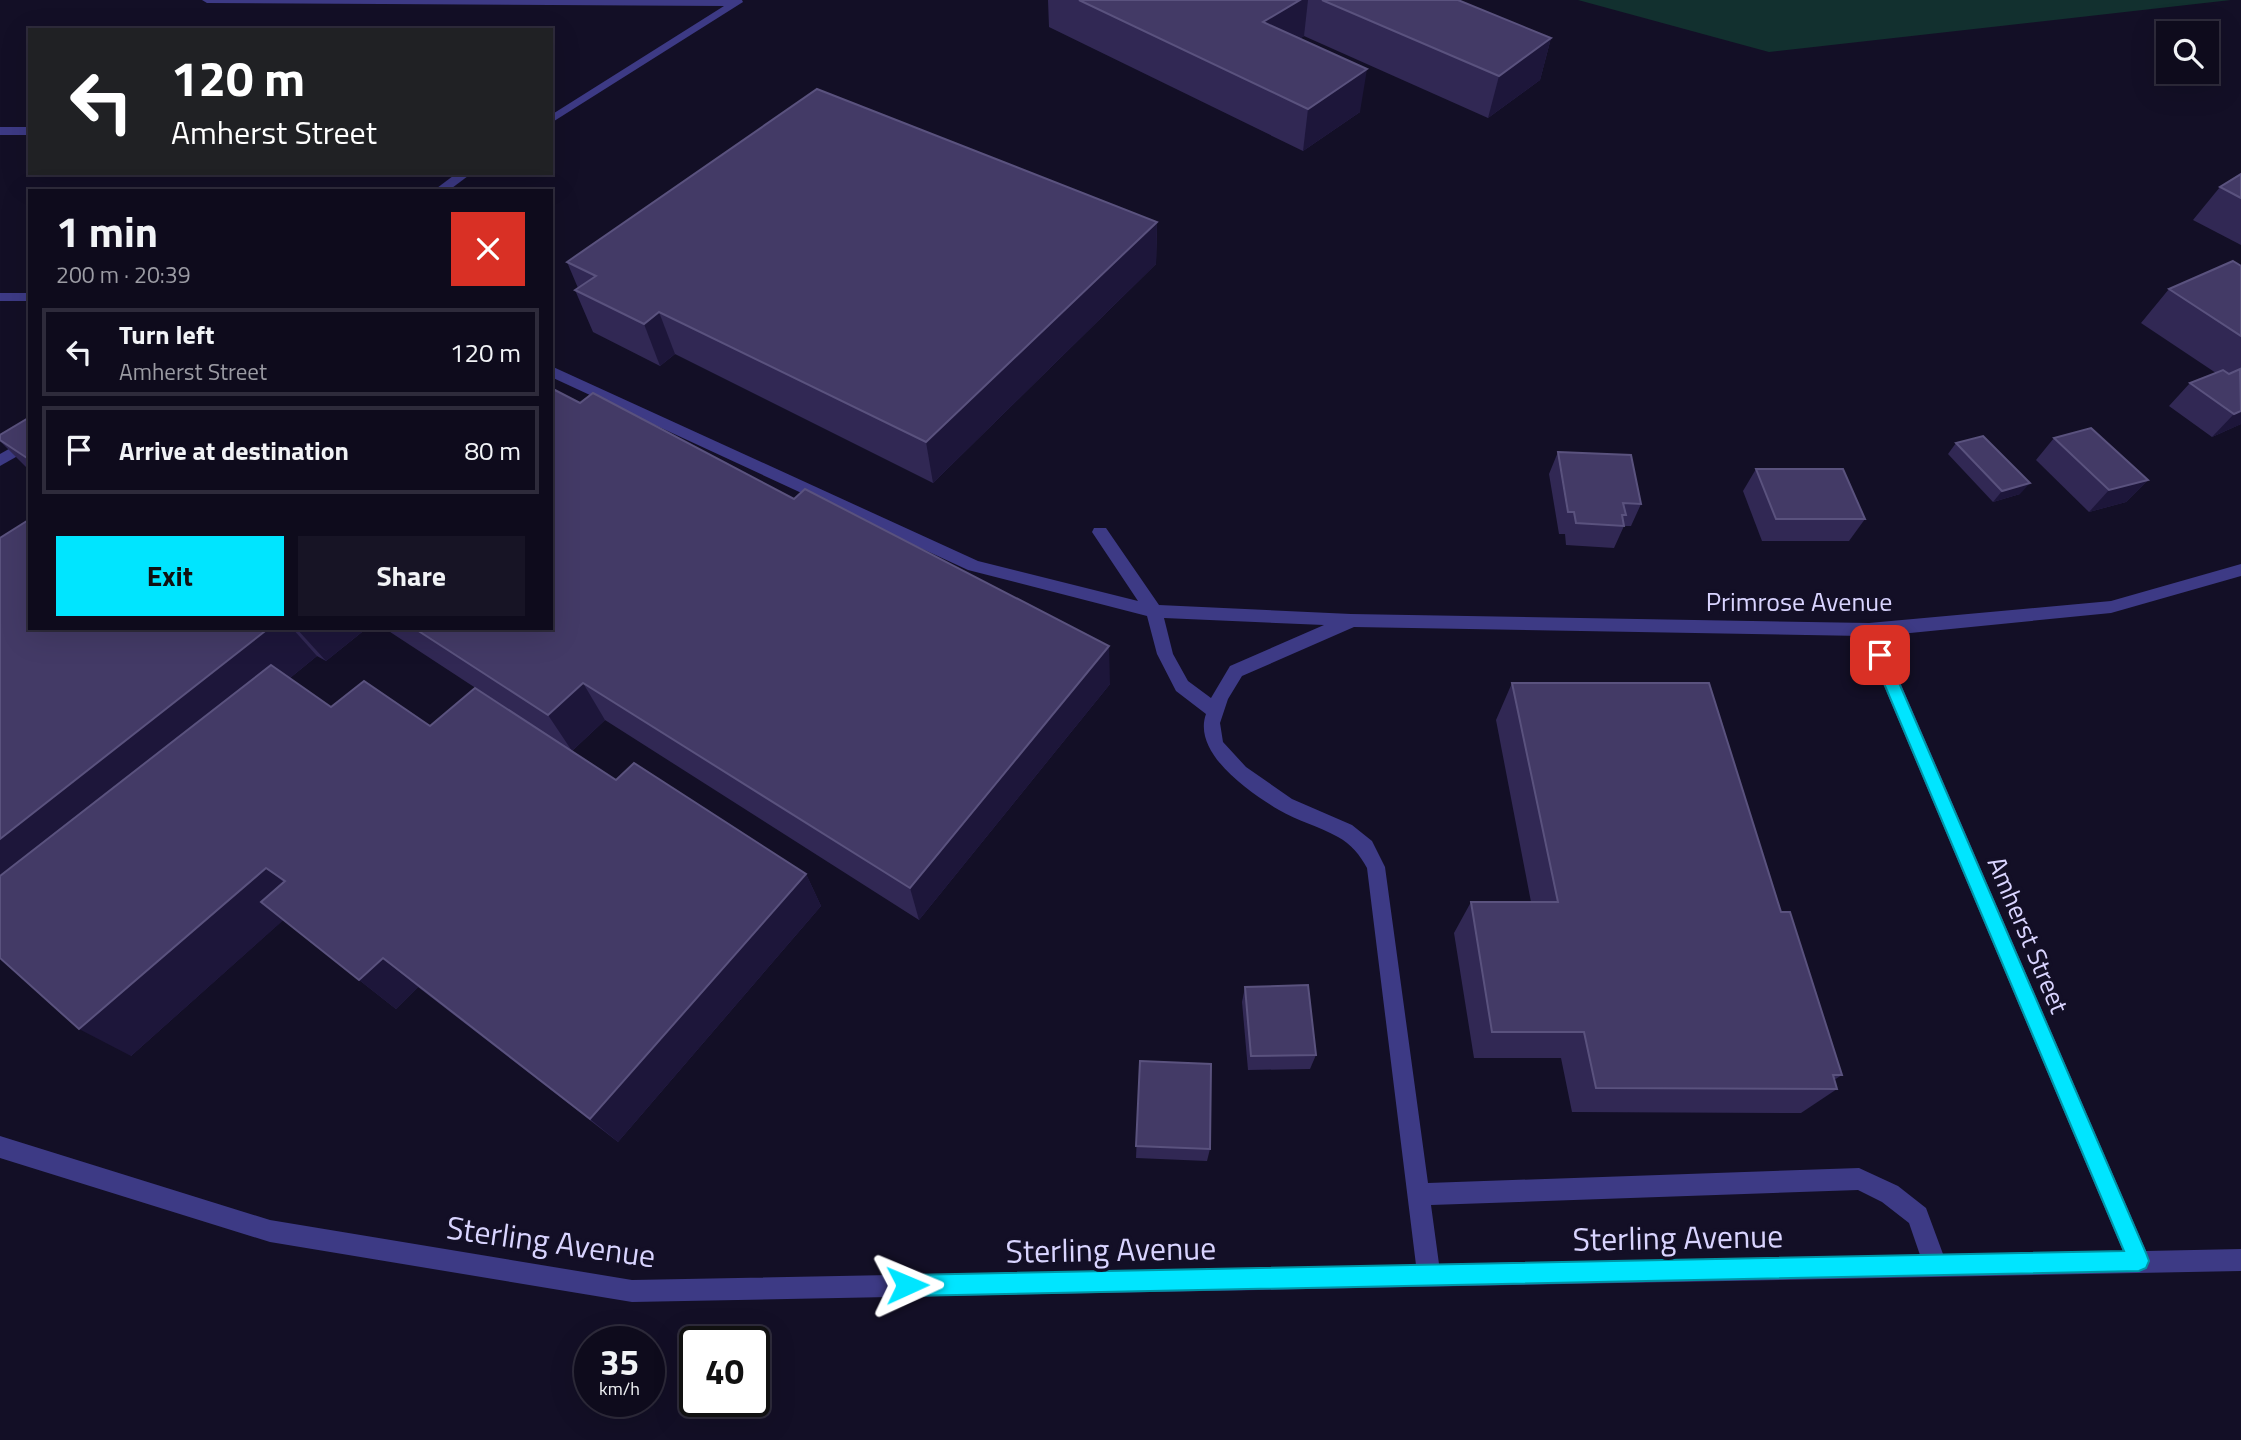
<!DOCTYPE html>
<meta charset="utf-8">
<style>
:root{--surface:#0e0b1c;--page:#171425;--text:#f1f3f6;--muted:#9b9ba3;--line:#2e2b3b;--accent:#00e5ff}
body{margin:0;font-family:"Titillium Web",sans-serif;background:var(--page);color:var(--text);height:100vh;display:flex;flex-direction:column;font-size:26px;white-space:nowrap}
*{box-sizing:border-box;margin:0}
p{font-size:23px;color:var(--muted)}
.icon{flex:none;width:38px;height:38px;fill:none;stroke:currentColor;stroke-width:2;stroke-linecap:round;stroke-linejoin:round}
.map{position:relative;flex:1;overflow:hidden}
.side{position:absolute;left:28px;top:189px;width:525px;height:441px;display:flex;flex-direction:column;background:var(--surface);border-radius:0px;box-shadow:0 7px 28px #0002,0 0 0 2px var(--line)}
.side>*{flex:none}
.hud{position:absolute;left:28px;top:28px;width:525px;height:147px;border-radius:0px;box-shadow:0 7px 28px #0002,0 0 0 2px var(--line);background:#202124;color:#fff;overflow:hidden}
.controls{position:absolute;left:2156px;top:21px;display:grid;gap:14px}
.controls a{display:grid;place-items:center;width:63px;height:63px;border-radius:0px;background:var(--surface);box-shadow:0 7px 28px #0002,0 0 0 2px var(--line);font-size:35px}
.speed{position:absolute;left:574px;top:1326px;display:flex;gap:14px;font-size:35px;font-weight:700;text-align:center}
.speed>*{display:grid;place-content:center;width:91px;height:91px;border-radius:50%;background:var(--surface);box-shadow:0 7px 28px #0002,0 0 0 2px var(--line);line-height:1}
.speed small{font-size:18px;font-weight:400}
.speed .limit{border:4px solid #111;border-radius:10px;background:#fff;color:#111}
.pin{position:absolute;display:grid;place-items:center;width:60px;height:60px;color:#fff;margin:-30px;border-radius:14px;box-shadow:0 4px 10px #0006}
.me{position:absolute;width:77px;margin:-38px;rotate:89deg;stroke-linejoin:round;filter:drop-shadow(0 0 5px #0008)}
.turn{display:flex;align-items:center;gap:24px;height:147px;padding:0 28px;font-size:32px}
.turn .icon{width:91px;height:91px;stroke-width:2.5}
.turn b{display:block;font-size:49px;line-height:60px}
.round{display:grid;place-items:center;flex:none;width:74px;height:74px;border-radius:0px;background:var(--page)}
.head{display:flex;align-items:center;justify-content:space-between;height:119px;padding:0 28px}
h1{font-size:42px;font-weight:700;line-height:52px}
.cta{display:flex;gap:14px;margin-top:auto;padding:14px 28px}
.cta a{flex:1;height:80px;border-radius:0px;background:var(--accent);color:#111;font-size:28px;font-weight:700;line-height:80px;text-align:center}
.cta a+a{background:var(--page);color:var(--text)}
ul{padding:0;list-style:none}
li{display:flex;align-items:center;gap:21px;height:88px;margin:0 14px 10px;padding:0 14px;border:4px solid var(--line);border-radius:0px}
li div{flex:1}
li b{display:block;font-size:26px}
li em{font-style:normal}
.map>svg:first-child{display:block}
</style>
<div class="map">
<svg width="2241" height="1440" viewBox="0 0 2241 1440">
<rect width="100%" height="100%" fill="#130f26"/>
<path fill="#12302f" d="M 1578,0 L 2231,0 L 1769,52 Z"/>
<g fill="none" stroke-linecap="round" stroke-linejoin="round">
<g fill="#3d3a85" fill-rule="evenodd">
<path d="M 202,0 L 742,0 L 743,2 L 551,123 L 551,115 L 724,6 L 207,3 Z"/>
<rect x="0" y="127" width="30" height="8"/>
<path d="M 457,173 L 472,173 L 448,191 L 433,191 Z"/>
<rect x="0" y="293" width="30" height="8"/>
<path d="M 551,366 L 978,561 L 1138,601 L 1092,532 L 1094,528 L 1106,528 L 1159,605 L 1351,614 L 1869,623 L 2111,601 L 2241,564 L 2241,576 L 2111,613 L 1880,636 L 2146,1251 L 2241,1249 L 2241,1271 L 632,1302 L 270,1242 L 0,1158 L 0,1136 L 270,1220 L 632,1280 L 1416,1265 L 1367,868 C 1360,855 1351,844 1338,837 C 1319,826 1297,821 1279,810 C 1249,792 1192,753 1206,714 L 1176,691 L 1157,654 L 1147,616 L 968,570 L 551,377 ZM 1164,618 L 1324,625 L 1230,666 L 1211,698 L 1188,681 L 1173,654 ZM 1354,627 L 1863,636 L 2123,1251 L 1943,1254 L 1926,1208 L 1898,1186 L 1859,1168 L 1428,1183 L 1385,867 L 1372,841 L 1352,825 L 1292,799 L 1246,767 L 1223,742 L 1220,723 L 1228,699 L 1242,676 ZM 1858,1190 L 1882,1202 L 1909,1223 L 1920,1255 L 1439,1264 L 1431,1205 Z"/>
<path d="M 30,437 L 30,449 L 0,466 L 0,454 Z"/>
</g>
</g>
<g fill="#312854">
<path d="M 1048,0 L 1458,0 L 1551,38 L 1540,80 L 1488,118 L 1304,36 L 1299,39 L 1360,112 L 1303,151 L 1049,27 Z"/>
<path d="M 2241,174 L 2241,245 L 2193,220 L 2220,187 Z"/>
<path d="M 1157,222 L 1156,264 L 933,483 L 675,354 L 660,366 L 593,332 L 575,290 L 578,288 L 567,262 Z"/>
<path d="M 2241,266 L 2241,424 L 2212,437 L 2169,406 L 2190,383 L 2216,373 L 2141,323 L 2169,289 Z"/>
<path d="M 30,417 L 30,471 L 0,441 L 0,435 Z"/>
<path d="M 2054,438 L 2148,480 L 2126,502 L 2089,512 L 2036,460 Z"/>
<path d="M 1956,443 L 2020,494 L 1993,502 L 1948,454 Z"/>
<path d="M 1558,452 L 1641,504 L 1631,526 L 1624,526 L 1614,548 L 1566,545 L 1565,534 L 1559,534 L 1549,474 Z"/>
<path d="M 1756,469 L 1865,519 L 1849,541 L 1762,541 L 1743,491 Z"/>
<path d="M 30,628 L 367,628 L 326,661 L 317,656 L 290,678 L 331,707 L 430,726 L 616,780 L 806,874 L 821,906 L 618,1142 L 418,987 L 396,1009 L 283,920 L 131,1056 Z"/>
<path d="M 384,628 L 551,628 L 1110,684 L 919,920 L 605,720 L 572,751 Z"/>
<path d="M 1512,683 L 1781,912 L 1842,1075 L 1834,1080 L 1837,1089 L 1801,1113 L 1572,1112 L 1561,1058 L 1474,1058 L 1454,933 L 1471,902 L 1531,902 L 1496,720 Z"/>
<path d="M 1245,987 L 1316,1055 L 1310,1069 L 1248,1070 L 1242,1002 Z"/>
<path d="M 1140,1061 L 1210,1149 L 1207,1161 L 1136,1158 Z"/>
</g>
<g fill="#1d163a">
<path d="M 1300,0 L 1308,0 L 1304,36 L 1259,64 L 1263,22 Z"/>
<path d="M 1551,38 L 1540,80 L 1488,118 L 1499,76 Z"/>
<path d="M 1367,69 L 1360,112 L 1303,151 L 1308,109 Z"/>
<path d="M 1157,222 L 1156,264 L 933,483 L 926,442 Z"/>
<path d="M 659,312 L 675,354 L 660,366 L 644,324 Z"/>
<path d="M 2241,411 L 2241,424 L 2212,437 L 2234,414 Z"/>
<path d="M 2148,480 L 2126,502 L 2089,512 L 2109,490 Z"/>
<path d="M 2030,483 L 2020,494 L 1993,502 L 2002,491 Z"/>
<path d="M 269,628 L 292,628 L 317,656 L 0,913 L 0,839 Z"/>
<path d="M 296,628 L 367,628 L 326,661 Z"/>
<path d="M 1109,646 L 1110,684 L 919,920 L 910,888 Z"/>
<path d="M 583,683 L 605,720 L 572,751 L 548,715 Z"/>
<path d="M 266,868 L 306,900 L 131,1056 L 79,1029 Z"/>
<path d="M 806,874 L 821,906 L 618,1142 L 590,1119 Z"/>
<path d="M 383,958 L 418,987 L 396,1009 L 359,980 Z"/>
</g>
<g fill="#433a66" stroke="#5a527e" stroke-width="2">
<path d="M 1079,0 L 1300,0 L 1263,22 L 1367,69 L 1308,109 Z"/>
<path d="M 1322,0 L 1458,0 L 1551,38 L 1499,76 Z"/>
<path d="M 817,89 L 1157,222 L 926,442 L 659,312 L 644,324 L 575,290 L 596,276 L 567,262 Z"/>
<path d="M 2241,174 L 2241,198 L 2220,187 Z"/>
<path d="M 2233,261 L 2241,266 L 2241,336 L 2169,289 Z"/>
<path d="M 2240,369 L 2241,411 L 2234,414 L 2190,383 L 2223,370 L 2229,374 Z"/>
<path d="M 551,388 L 580,403 L 593,393 L 794,499 L 805,489 L 1109,646 L 910,888 L 583,683 L 548,715 L 414,628 L 551,628 Z"/>
<path d="M 30,417 L 30,460 L 0,440 L 0,435 Z"/>
<path d="M 2091,428 L 2148,480 L 2109,490 L 2054,438 Z"/>
<path d="M 1983,436 L 2030,483 L 2002,491 L 1956,443 Z"/>
<path d="M 1558,452 L 1631,455 L 1641,504 L 1623,503 L 1626,515 L 1622,515 L 1624,526 L 1576,523 L 1574,512 L 1568,512 Z"/>
<path d="M 1756,469 L 1843,469 L 1865,519 L 1776,519 Z"/>
<path d="M 30,519 L 30,628 L 269,628 L 0,839 L 0,538 Z"/>
<path d="M 271,665 L 331,707 L 364,681 L 430,726 L 475,688 L 616,780 L 634,763 L 806,874 L 590,1119 L 383,958 L 359,980 L 261,902 L 285,881 L 266,868 L 79,1029 L 0,958 L 0,876 Z"/>
<path d="M 1512,683 L 1709,683 L 1781,912 L 1790,912 L 1842,1075 L 1833,1075 L 1837,1089 L 1596,1088 L 1584,1032 L 1492,1032 L 1471,902 L 1558,902 Z"/>
<path d="M 1308,985 L 1316,1055 L 1251,1056 L 1245,987 Z"/>
<path d="M 1140,1061 L 1211,1064 L 1210,1149 L 1136,1146 Z"/>
</g>
<path fill="#00e5ff" stroke="#0095a6" stroke-width="2" d="M 1880,649 L 1887,655 L 2146,1253 L 2149,1261 L 2146,1268 L 2139,1271 L 907,1296 L 899,1293 L 896,1285 L 899,1278 L 907,1275 L 2124,1251 L 1872,655 Z"/>
<g text-anchor="middle" stroke-width="7" stroke-linejoin="round" paint-order="stroke">
<g font-size="26" fill="#d9d4ff" stroke="#130f26">
<text x="1799" y="611">Primrose Avenue</text>
<text transform="translate(2028 935) rotate(67)" y="9">Amherst Street</text>
</g>
<g font-size="32" fill="#d9d4ff" stroke="#130f26">
<text transform="translate(1678 1238) rotate(-1)" y="11">Sterling Avenue</text>
<text transform="translate(551 1242) rotate(8)" y="11">Sterling Avenue</text>
<text transform="translate(1111 1250) rotate(-1)" y="11">Sterling Avenue</text>
</g>
</g>
</svg>
<div class="controls">
<a><svg class="icon" aria-label="search" viewBox="0 0 24 24"><circle cx="10" cy="10" r="6"/><path d="M15 15l6 6"/></svg></a>
</div>
<div class="speed"><div>35<small>km/h</small></div><div class="limit">40</div></div>
<div class="pin" style="left:1880px;top:655px;background:#d93025"><svg class="icon" aria-label="arrive" viewBox="0 0 24 24"><path d="M6 21V4h12l-3 4 3 4H6"/></svg></div>
<svg class="me" style="left:907px;top:1285px" viewBox="-20 -20 40 40"><path d="M0-17L14 15 0 8-14 15z" fill="#00e5ff" stroke="#fff" stroke-width="4"/></svg>
<div class="hud">
<div class="turn"><svg class="icon" aria-label="left" viewBox="0 0 24 24"><path d="M17 20v-9H6M10 6l-5 5 5 5"/></svg><div><b>120 m</b>Amherst Street</div></div>
</div>
<section class="side">
<div class="head"><div><h1>1 min</h1><p>200 m · 20:39</p></div><a class="round" style="background:#d93025;color:#fff"><svg class="icon" aria-label="close" viewBox="0 0 24 24"><path d="M6 6l12 12M18 6L6 18"/></svg></a></div>
<ul>
<li><svg class="icon" aria-label="left" viewBox="0 0 24 24"><path d="M17 20v-9H6M10 6l-5 5 5 5"/></svg><div><b>Turn left</b><p>Amherst Street</p></div><em>120 m</em></li>
<li><svg class="icon" aria-label="arrive" viewBox="0 0 24 24"><path d="M6 21V4h12l-3 4 3 4H6"/></svg><div><b>Arrive at destination</b></div><em>80 m</em></li>
</ul>
<div class="cta"><a>Exit</a><a>Share</a></div>
</section>
</div>
